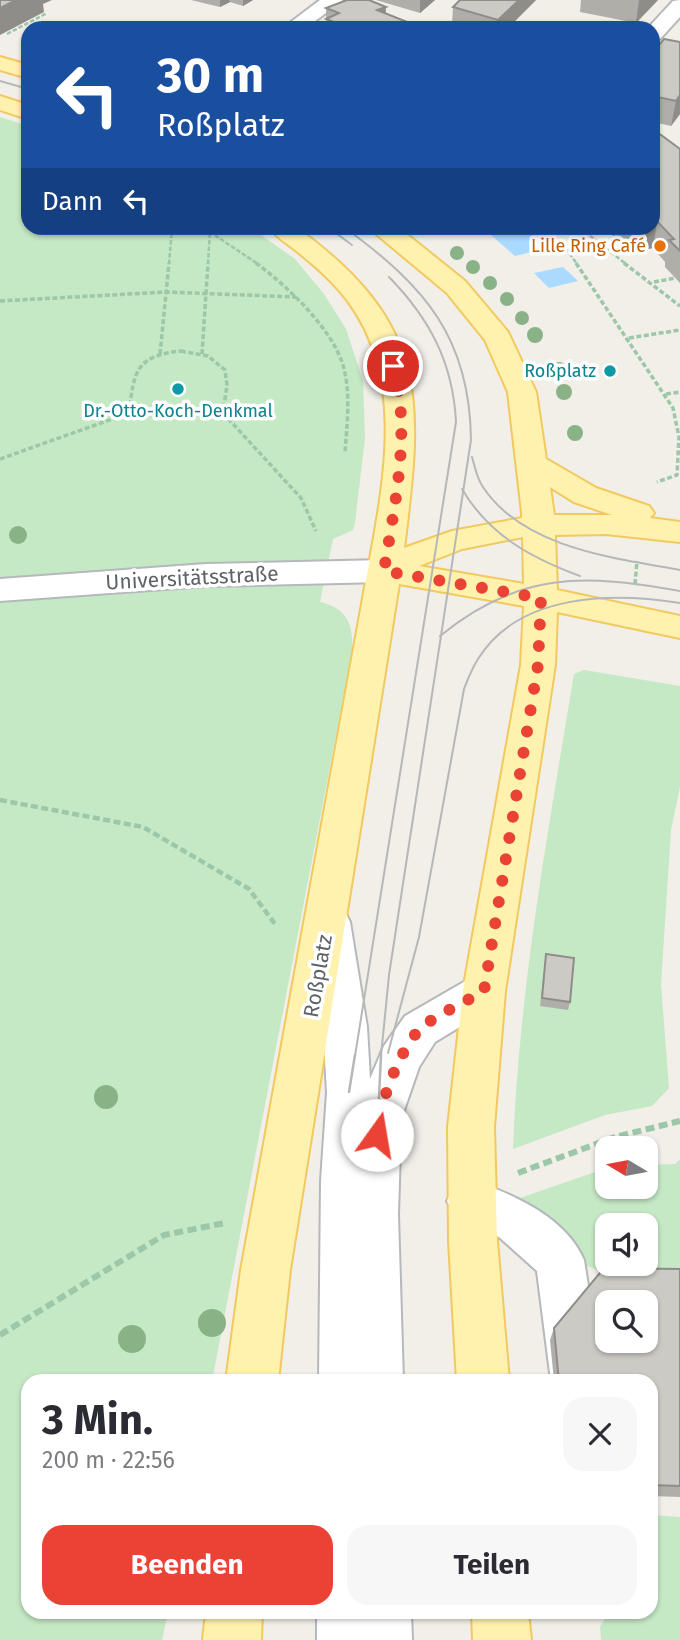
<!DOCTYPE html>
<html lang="de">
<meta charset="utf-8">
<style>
:root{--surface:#fff;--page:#f7f7f7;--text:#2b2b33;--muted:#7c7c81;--accent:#ea4335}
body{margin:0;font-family:"Fira Sans",sans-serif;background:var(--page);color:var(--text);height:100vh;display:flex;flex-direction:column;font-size:26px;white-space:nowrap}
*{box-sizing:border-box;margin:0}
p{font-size:23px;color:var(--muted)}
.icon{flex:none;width:38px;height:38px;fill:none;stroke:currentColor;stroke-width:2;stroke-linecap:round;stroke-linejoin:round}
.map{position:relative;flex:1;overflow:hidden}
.sheet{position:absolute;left:21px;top:1374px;width:637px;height:245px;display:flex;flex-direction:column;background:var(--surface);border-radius:21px;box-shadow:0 2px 5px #0004}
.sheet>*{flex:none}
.top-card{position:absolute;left:21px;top:21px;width:639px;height:214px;border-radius:21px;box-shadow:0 2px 5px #0004;background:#1a4fa0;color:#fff;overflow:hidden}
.needle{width:46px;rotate:280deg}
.tools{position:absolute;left:595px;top:1136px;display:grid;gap:14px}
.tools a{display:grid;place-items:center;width:63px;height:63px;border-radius:14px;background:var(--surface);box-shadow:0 2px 5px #0004;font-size:35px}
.pin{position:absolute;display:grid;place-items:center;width:60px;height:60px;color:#fff;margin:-30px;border:4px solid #fff;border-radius:50%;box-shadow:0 2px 7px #0007}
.me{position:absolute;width:77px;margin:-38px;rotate:13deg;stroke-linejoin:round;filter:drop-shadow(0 0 5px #0008)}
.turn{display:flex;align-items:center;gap:24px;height:147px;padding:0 21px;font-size:32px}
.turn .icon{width:91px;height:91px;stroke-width:2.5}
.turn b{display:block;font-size:49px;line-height:60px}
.then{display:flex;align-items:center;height:66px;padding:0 21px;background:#0003;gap:14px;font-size:26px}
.round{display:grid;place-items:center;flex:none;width:74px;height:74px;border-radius:21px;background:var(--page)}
.headline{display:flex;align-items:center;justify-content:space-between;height:119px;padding:0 21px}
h1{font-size:42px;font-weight:700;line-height:52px}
.primary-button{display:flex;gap:14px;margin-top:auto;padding:14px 21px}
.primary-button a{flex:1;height:80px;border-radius:21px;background:var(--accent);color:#fff;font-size:28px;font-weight:700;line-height:80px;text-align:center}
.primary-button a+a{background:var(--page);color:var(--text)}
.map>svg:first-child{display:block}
</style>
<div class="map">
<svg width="680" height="1640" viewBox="0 0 680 1640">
<rect width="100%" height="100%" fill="#f1efe8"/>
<g fill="#c5e8c5" fill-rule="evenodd">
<path d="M 0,117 L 28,126 L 28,228 L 251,228 L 295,259 L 324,294 L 346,329 L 363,381 L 365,438 L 355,522 L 353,530 L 333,539 L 320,602 C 347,608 354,625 352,652 L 212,1381 L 28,1381 L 28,1612 L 168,1612 L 162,1640 L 0,1640 Z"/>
<path d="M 584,670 L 680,686 L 680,787 L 671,830 L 661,984 L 669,1088 L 652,1106 L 605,1115 L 513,1149 C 519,989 548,832 574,674 Z"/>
<path d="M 680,1159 L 680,1270 L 604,1272 L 517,1241 L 514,1200 L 607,1168 L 607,1186 L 646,1186 L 646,1165 L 675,1164 ZM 607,1225 L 646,1225 L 646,1264 L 607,1264 Z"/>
<path d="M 651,1515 L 680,1517 L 680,1640 L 601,1640 L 600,1627 L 609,1612 L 651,1612 Z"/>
</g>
<g fill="#aadaff">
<path d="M 483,228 L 526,228 L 549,248 L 515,256 Z"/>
<path d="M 563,267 L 578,281 L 549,288 L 534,273 Z"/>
</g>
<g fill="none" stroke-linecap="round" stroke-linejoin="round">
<g stroke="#b5b8bc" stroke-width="4">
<g id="minor">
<path d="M 320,0 L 343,0 L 306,28 L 283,28 Z"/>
<path d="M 680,0 L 680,17 L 660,39 L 653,41 L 653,28 L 648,28 L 673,1 Z"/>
<path d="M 384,560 L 396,564 L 400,571 L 396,578 L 384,582 L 206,586 L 0,601 L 0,579 L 206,564 Z"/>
<path d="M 330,906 L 344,910 L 350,922 L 367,1027 L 370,1079 L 384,1046 L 405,1016 L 469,979 L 484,973 L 499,979 L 505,991 L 499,1003 L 435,1042 L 419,1067 L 401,1119 L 398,1214 L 403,1381 L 319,1381 L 321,1181 L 327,1092 L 323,1027 L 310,922 L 316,910 Z"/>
<path d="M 471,1179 C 513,1195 565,1216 584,1260 L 603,1381 L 551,1381 L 537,1271 L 499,1237 L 454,1216 L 447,1201 L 454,1186 Z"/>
<path d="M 317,1612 L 411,1612 L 412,1640 L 317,1640 Z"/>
</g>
</g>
<g stroke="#f2c960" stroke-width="4">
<g id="major">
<path d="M 0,57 L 28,65 L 28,78 L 0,70 Z"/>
<path d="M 0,96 L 28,105 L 28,119 L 0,110 Z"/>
<path d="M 270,228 L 297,228 C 429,324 423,399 404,548 L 452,531 L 522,518 L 522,513 L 508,392 L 485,340 L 447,293 L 375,233 L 372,228 L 399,228 L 465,281 L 508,332 L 536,392 L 546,459 L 596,488 L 649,506 L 654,513 L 650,518 L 680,522 L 680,542 L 606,534 L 555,535 L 557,590 L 680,616 L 680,638 L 557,612 L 555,665 L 505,991 L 494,1127 L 497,1241 L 509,1381 L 457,1381 L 449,1241 L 448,1127 L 463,991 L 521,665 L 524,606 L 399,584 L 290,1270 L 278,1381 L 226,1381 L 241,1270 L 363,598 C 379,502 412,386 347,300 C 332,280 313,264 294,249 C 285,242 276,237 270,228 ZM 550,487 L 574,502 L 612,515 L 554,515 ZM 523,537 L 524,584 L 419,566 L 462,549 Z"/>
<path d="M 206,1612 L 262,1612 L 261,1640 L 203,1640 Z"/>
<path d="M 472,1612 L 528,1612 L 531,1640 L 473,1640 Z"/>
</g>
</g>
<g stroke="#9cc7a9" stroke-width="2.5" stroke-dasharray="4.5 2" stroke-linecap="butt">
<path d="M 65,28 L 85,24 L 210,23 L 232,28"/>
<path d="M 7,34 L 47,13"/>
<path d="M 204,228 L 258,264"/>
<path d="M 540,228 L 568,251 L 577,264"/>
<path d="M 580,228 L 626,264"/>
<path d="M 169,264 L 172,228"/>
<path d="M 208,264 L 210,231"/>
</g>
<g stroke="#9cc7a9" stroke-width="3.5" stroke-dasharray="5 2.5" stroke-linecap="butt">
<path d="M 256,263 C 287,286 331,327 343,365 C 351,393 347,424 345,452"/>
<path d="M 576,263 L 673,408 L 679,437 L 677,475 L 657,482"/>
<path d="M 624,263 L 680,306"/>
<path d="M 654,282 L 675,278"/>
<path d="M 0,301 L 166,292 L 296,297"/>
<path d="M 629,338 L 680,330"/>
<path d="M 181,351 L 208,356 L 225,370 L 227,385 L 223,413 L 176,408 L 129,413 C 134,372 135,356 181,351 Z"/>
<path d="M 160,354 L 169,263"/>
<path d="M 202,354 L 208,263"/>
<path d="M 666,394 L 680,392"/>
<path d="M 223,413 L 301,498 L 316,531"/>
<path d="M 0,459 L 129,413"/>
<path d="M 635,584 L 637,561"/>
</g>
<path stroke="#9cc7a9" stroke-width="4.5" stroke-dasharray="7 3.5" stroke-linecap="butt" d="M 0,800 L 143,827 L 249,889 L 275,924"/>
<g stroke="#9cc7a9" stroke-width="6" stroke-dasharray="9 4.5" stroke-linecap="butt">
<path d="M 518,1173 L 615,1137 L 680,1121"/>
<path d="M 0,1335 L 164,1235 L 225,1223"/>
</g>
<use href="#minor" fill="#fff" fill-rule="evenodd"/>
<use href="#major" fill="#fff2af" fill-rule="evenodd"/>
<g stroke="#b6b7b8" stroke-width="2">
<path d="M 0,81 L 28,89"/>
<path d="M 329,228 L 352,245"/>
<path d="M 345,228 C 425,286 470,338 471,440 L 389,975 L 381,1056"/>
<path d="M 472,457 C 475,467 477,479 483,487 C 523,548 614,558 680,570"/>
<path d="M 462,489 C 489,535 531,558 580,576"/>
<path d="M 440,636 C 519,571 584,574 680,591"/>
<path d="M 388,1053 L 419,937 L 464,689 C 468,679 472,668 478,659 C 519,593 612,592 680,603"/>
<path d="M 355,1056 L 456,422 C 453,363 430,319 389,277"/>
</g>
<g stroke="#b6b7b8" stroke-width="2.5">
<path d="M 349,1092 L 355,1055"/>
<path d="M 378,1119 L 381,1055"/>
</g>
</g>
<g fill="#89b387">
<circle cx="457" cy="253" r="7"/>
<circle cx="473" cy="267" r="7"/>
<circle cx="490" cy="283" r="7"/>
<circle cx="507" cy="299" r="7"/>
<circle cx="522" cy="318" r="7"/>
<circle cx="535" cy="335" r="8"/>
<circle cx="559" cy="370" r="8"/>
<circle cx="564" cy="392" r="8"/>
<circle cx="575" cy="433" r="8"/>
<circle cx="18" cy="535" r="9"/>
<circle cx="106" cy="1097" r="12"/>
<circle cx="212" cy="1323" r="14"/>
<circle cx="132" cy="1339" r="14"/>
</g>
<g fill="#afaea9">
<path d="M 191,0 L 253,0 L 243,6 L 230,2 L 220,7 Z"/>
<path d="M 376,0 L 435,0 L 420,13 Z"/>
<path d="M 460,0 L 536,0 L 508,28 L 461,28 L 452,25 L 453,7 Z"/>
<path d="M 581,0 L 658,0 L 636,23 L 580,12 Z"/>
<path d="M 326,8 L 386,13 L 415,25 L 415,28 L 326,28 Z"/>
<path d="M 664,39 L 680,114 L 671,126 L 653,122 L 653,53 Z"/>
<path d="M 680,149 L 680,283 L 665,267 L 665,262 L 653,248 L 631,252 L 604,228 L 653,228 Z"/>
<path d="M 546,954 L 570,1002 L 568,1010 L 540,1006 Z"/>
<path d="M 680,1269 L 680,1497 L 651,1496 L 651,1381 L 554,1381 L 550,1340 L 554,1328 Z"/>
</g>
<g fill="#8f8d8a">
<path d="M 16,0 L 52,0 L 43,4 L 44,12 L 0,35 L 0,8 Z"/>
<path d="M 220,0 L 229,0 L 230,2 L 220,7 Z"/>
<path d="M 243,0 L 253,0 L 243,6 Z"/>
<path d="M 420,0 L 435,0 L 420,13 Z"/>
<path d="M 519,0 L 536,0 L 508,28 L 498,28 L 498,20 Z"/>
<path d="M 639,0 L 658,0 L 636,23 Z"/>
<path d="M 386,7 L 385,28 L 377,10 Z"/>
<path d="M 680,95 L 680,114 L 671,126 L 676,101 Z"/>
<path d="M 657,221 L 653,248 L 631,252 L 635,228 L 653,228 L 653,222 Z"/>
</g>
<g fill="#cccac5" stroke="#8f8d8a" stroke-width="2" fill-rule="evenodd">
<path d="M 0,0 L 16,0 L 0,8 Z"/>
<path d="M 347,0 L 369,0 L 386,7 L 377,10 L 415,25 L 411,27 L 414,28 L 350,28 L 326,19 L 339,13 L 326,8 Z"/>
<path d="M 460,0 L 519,0 L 498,20 L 453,7 Z"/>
<path d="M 664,39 L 680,42 L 680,95 L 676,101 L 653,96 L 653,53 Z"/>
<path d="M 657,132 L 680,149 L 680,251 L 669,240 L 674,239 L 657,221 L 653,222 L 653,133 Z"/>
<path d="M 546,954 L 574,958 L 570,1002 L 542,998 Z"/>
<path d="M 604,1268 L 680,1269 L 680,1486 L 651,1485 L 651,1381 L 559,1381 L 554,1328 ZM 607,1302 L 646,1302 L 646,1340 L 607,1340 Z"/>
</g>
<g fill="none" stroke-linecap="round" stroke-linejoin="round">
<path stroke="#ea4335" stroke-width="12" stroke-dasharray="0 21.6" d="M 377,1135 C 379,1105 398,1053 419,1030 C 430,1018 469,1000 484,991 L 538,665 L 541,598 L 384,571 C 394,507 412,431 393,366"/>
</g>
<circle fill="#e8710a" stroke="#fff" stroke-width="2.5" cx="660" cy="246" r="7"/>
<g fill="#0f9aa8" stroke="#fff" stroke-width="2.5">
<circle cx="610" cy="371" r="7"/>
<circle cx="178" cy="389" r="7"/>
</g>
<g text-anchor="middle" stroke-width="7" stroke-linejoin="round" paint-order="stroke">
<g font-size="18" fill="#c56008" stroke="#fff" text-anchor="end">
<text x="646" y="252">Lille Ring Café</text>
</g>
<g font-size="18" fill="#0d838f" stroke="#fff" text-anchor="end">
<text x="596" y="377">Roßplatz</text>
<text x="178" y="417" text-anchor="middle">Dr.-Otto-Koch-Denkmal</text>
</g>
<g font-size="21" fill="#5f6368" stroke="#fff">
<text transform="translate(192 578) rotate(-3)" y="7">Universitätsstraße</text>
<text transform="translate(318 976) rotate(-80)" y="7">Roßplatz</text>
</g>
</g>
</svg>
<div class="tools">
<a><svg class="needle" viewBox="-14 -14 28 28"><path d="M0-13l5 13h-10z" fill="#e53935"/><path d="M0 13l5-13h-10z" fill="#7c7c81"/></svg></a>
<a><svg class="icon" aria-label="sound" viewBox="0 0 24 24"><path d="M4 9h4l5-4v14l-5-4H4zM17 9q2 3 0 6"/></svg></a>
<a><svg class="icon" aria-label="search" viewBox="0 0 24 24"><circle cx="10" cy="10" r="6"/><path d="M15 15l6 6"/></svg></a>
</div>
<div class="pin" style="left:393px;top:366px;background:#d93025"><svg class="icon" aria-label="arrive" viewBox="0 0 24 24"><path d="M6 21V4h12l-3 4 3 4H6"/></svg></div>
<svg class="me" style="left:377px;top:1135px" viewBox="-20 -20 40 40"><circle r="19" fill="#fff"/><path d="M0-13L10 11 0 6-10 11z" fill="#ea4335"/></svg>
<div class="top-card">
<div class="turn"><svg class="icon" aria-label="left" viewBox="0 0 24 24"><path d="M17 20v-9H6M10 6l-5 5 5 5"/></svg><div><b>30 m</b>Roßplatz</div></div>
<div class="then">Dann<svg class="icon" aria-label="left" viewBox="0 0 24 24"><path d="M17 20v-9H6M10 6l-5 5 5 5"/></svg></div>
</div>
<section class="sheet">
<div class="headline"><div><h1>3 Min.</h1><p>200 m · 22:56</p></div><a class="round"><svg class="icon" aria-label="close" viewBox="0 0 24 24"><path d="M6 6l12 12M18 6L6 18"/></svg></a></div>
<div class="primary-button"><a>Beenden</a><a>Teilen</a></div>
</section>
</div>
